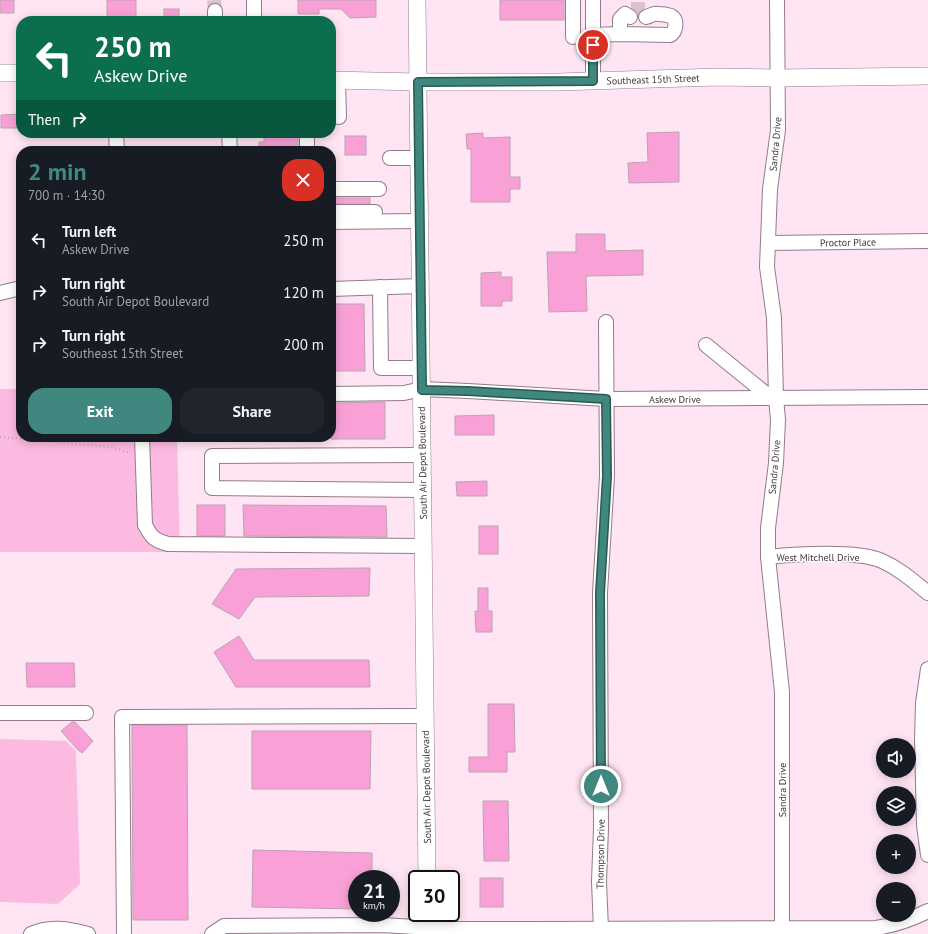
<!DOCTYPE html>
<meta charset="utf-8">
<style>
:root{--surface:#171b24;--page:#20242c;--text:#f1f3f6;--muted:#9ea1a6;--accent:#408780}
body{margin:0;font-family:"PT Sans",sans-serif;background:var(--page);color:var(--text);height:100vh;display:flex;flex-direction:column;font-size:15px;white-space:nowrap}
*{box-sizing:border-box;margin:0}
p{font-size:13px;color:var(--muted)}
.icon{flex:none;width:22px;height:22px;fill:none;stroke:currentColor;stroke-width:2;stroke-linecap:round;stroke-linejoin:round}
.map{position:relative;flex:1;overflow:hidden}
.side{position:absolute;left:16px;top:146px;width:320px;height:296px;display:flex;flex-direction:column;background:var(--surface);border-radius:16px;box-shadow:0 2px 10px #0003}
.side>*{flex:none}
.hud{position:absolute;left:16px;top:16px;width:320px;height:122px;border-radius:16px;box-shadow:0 2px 10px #0003;background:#0b6e4f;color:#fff;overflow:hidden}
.buttons{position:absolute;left:876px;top:738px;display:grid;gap:8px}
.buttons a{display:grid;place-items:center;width:40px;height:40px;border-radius:50%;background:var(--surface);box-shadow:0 2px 10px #0003;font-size:20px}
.speed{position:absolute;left:348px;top:870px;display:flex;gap:8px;font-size:20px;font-weight:700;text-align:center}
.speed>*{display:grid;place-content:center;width:52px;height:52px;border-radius:50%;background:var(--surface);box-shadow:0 2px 10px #0003;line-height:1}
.speed small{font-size:10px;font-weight:400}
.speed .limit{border:2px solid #111;border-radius:6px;background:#fff;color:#111}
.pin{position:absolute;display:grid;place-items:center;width:34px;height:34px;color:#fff;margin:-17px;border:2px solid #fff;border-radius:50%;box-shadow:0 1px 4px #0007}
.me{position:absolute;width:44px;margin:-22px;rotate:0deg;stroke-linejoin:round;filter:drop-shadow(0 0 3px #0008)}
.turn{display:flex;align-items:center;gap:14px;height:84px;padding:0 12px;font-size:18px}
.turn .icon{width:52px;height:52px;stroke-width:2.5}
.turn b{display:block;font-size:28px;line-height:34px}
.then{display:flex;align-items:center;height:38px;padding:0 12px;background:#0003;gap:8px;font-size:15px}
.round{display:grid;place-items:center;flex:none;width:42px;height:42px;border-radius:16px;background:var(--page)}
.overview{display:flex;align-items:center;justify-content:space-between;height:68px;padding:0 12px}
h1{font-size:24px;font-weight:700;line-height:30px;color:var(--accent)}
.action{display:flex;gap:8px;margin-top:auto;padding:8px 12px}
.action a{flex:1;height:46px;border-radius:16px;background:var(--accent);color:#fff;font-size:16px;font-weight:700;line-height:46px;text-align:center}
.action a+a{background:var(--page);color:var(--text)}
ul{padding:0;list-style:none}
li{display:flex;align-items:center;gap:12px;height:52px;padding:0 12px}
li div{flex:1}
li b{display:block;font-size:15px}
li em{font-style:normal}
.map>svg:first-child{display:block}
</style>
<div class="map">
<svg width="928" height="934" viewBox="0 0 928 934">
<rect width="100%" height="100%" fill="#ffe5f3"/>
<g fill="#fcbae1">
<path d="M 0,389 L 21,389 L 21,437 L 177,437 L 180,552 L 0,552 Z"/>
<path d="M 0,739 L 66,741 L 76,751 L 80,884 L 58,904 L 0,902 Z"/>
</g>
<g fill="#f9a1d7" stroke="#bba3b1">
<rect x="0" y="0" width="14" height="13"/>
<rect x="107" y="0" width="29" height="21"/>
<path d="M 298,0 L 376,0 L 376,17 L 350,18 L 341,9 L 319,9 L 319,14 L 298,14 Z"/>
<rect x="500" y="0" width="64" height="20"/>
<rect x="164" y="9" width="15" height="12"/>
<path d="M 21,114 L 21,128 L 1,128 L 1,115 Z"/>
<path d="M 679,132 L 679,182 L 629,183 L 628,163 L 648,162 L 647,133 Z"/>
<path d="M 268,133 L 298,133 L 298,145 L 300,151 L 259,151 L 259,142 L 264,142 L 264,137 L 269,137 Z"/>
<path d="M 483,133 L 483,138 L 510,137 L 510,177 L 520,177 L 520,189 L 510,189 L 510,202 L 471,202 L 471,149 L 467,149 L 466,134 Z"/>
<rect x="345" y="136" width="21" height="19"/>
<rect x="331" y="198" width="39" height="6"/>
<path d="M 576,234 L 605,234 L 605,251 L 643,250 L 643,275 L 586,276 L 587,311 L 549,312 L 547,252 L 576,252 Z"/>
<path d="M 501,272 L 501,277 L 512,277 L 512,301 L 502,301 L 502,306 L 481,306 L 481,273 Z"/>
<path d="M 331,304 L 364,304 L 365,371 L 331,371 Z"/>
<path d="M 385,402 L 385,439 L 331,439 L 331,403 Z"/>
<path d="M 494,415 L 494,435 L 455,435 L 455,416 Z"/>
<path d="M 487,481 L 487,496 L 457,496 L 456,482 Z"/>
<rect x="197" y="505" width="28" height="31"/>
<path d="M 243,505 L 386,506 L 387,537 L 244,536 Z"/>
<rect x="479" y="526" width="19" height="28"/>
<path d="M 370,568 L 369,596 L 255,597 L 239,619 L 212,604 L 236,569 Z"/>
<path d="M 478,588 L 488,588 L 488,611 L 492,611 L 492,632 L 476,632 L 475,611 L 478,611 Z"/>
<path d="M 239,636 L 254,660 L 369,660 L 370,687 L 236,687 L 214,652 Z"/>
<path d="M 26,663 L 74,663 L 75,687 L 27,687 Z"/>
<path d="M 488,704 L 514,704 L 515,752 L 507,752 L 507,772 L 469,772 L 469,757 L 488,757 Z"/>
<path d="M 72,722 L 75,722 L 93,741 L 82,753 L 78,750 L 61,731 Z"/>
<path d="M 132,725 L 187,725 L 188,920 L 133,920 Z"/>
<path d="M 252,731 L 371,731 L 370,789 L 252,789 Z"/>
<path d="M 483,801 L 508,801 L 509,861 L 484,861 Z"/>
<path d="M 253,850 L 372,853 L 372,879 L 357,879 L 357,909 L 252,907 Z"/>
<rect x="480" y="878" width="23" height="29"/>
</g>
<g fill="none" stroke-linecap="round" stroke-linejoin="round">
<g stroke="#d9c2ce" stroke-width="14" stroke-dasharray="14 7" stroke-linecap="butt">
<path d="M 214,0 L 215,11"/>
<path d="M 631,9 L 646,9"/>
</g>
<g stroke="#927c89" stroke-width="16">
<g id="minor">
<path d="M 254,0 L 254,21"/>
<path d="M 573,0 L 573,37"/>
<path d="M 593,0 L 593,81"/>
<path d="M 777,0 L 778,130 L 770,189 L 767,267 L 774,318 L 776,398 L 778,420 L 776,463 L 768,528 L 768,557 L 782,692 L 782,934"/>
<path d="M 215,11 L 215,21"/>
<path d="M 620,34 L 620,19 L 625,14 L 630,17"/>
<path d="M 593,35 L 620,34 L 670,35 C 676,32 678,20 671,16 C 668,15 662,14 658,14 C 654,13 650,16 646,17"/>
<path d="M 338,81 L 339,117"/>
<path d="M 116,133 L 117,151"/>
<path d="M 229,133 L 230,151"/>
<path d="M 307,133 L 307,145"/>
<path d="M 390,158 L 418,158"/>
<path d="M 331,189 L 379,189"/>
<path d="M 331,212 L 375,212"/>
<path d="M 331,222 L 419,221"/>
<path d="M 768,243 L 928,241"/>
<path d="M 380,287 L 381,368 L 421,368"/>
<path d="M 331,289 L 420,286"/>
<path d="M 0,293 L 21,288"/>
<path d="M 706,345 L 771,398"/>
<path d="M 331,394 L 404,393 L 422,389 L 468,391 L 606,399 L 928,397"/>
<path d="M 142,437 L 145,525 C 152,538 154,540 168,544 L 423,546"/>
<path d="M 422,455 L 212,456 L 212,488 L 423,490"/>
<path d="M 768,557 C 796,554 858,550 882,561 C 900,569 913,581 928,593"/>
<path d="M 928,669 L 923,703 L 922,740 L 924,825 L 928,855"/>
<path d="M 0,713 L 86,713"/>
<path d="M 601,929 L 599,882 L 601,828 L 600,593 L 607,476 L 606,322"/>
<path d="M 31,934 C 50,925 69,929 88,934"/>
<path d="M 124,934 L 122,717 L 425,716"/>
<path d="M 212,934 L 224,926 L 383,925 L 447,929 L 534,929 L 876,928 C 896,925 910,920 928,911"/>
</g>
</g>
<g stroke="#927c89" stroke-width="18">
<g id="major">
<path d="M 417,0 L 427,879"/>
<path d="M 0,73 L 21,73"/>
<path d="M 331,80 L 418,82 L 558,82 L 718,77 L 777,78 L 928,76"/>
<path d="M 427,913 L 427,934"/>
</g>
</g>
<path stroke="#b9a5b0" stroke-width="2" stroke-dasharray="1 3" stroke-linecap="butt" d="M 0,437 L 111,447 L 130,453"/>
<use href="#minor" stroke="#fff" stroke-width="14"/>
<use href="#major" stroke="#fff" stroke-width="17"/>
</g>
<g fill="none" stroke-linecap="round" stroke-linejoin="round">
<g stroke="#2a5853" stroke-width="10">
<path id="route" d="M 593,45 L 593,81 L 418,82 L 422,390 L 468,391 L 606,399 L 607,476 L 600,593 L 601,786"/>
</g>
<use href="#route" stroke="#408780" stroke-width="7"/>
</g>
<g text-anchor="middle" stroke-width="3" stroke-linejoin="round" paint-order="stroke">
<g font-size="10" fill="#40363b" stroke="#fff">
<text transform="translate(653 79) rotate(-2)" y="4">Southeast 15th Street</text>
<text transform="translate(775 144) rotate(-85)" y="4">Sandra Drive</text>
<text transform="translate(848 242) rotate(-1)" y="4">Proctor Place</text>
<text x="675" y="403">Askew Drive</text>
<text transform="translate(422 463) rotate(-91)" y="4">South Air Depot Boulevard</text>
<text transform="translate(774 467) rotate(-85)" y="4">Sandra Drive</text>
<text x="818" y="561">West Mitchell Drive</text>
<text transform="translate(426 787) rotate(-91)" y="4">South Air Depot Boulevard</text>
<text transform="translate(782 790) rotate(-90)" y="4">Sandra Drive</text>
<text transform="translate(600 854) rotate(-89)" y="4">Thompson Drive</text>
</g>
</g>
</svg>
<div class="buttons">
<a><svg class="icon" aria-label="sound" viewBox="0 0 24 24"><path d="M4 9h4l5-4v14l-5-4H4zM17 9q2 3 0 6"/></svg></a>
<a><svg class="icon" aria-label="layers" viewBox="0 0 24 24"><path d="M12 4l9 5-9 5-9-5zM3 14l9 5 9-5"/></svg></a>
<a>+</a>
<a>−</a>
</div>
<div class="speed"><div>21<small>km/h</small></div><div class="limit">30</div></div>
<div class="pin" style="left:593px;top:45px;background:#d93025"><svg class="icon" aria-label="arrive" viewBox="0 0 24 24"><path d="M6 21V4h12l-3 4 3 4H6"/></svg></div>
<svg class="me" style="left:601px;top:786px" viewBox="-20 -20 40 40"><circle r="17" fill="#408780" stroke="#fff" stroke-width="3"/><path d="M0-11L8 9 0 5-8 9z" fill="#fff"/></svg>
<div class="hud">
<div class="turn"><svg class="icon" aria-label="left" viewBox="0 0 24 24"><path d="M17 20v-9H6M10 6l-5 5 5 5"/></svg><div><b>250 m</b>Askew Drive</div></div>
<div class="then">Then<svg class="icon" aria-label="right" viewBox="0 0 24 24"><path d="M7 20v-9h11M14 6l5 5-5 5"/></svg></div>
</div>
<section class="side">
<div class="overview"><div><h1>2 min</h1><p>700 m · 14:30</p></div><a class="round" style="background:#d93025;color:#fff"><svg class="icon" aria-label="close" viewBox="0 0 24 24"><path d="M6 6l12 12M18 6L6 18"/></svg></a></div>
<ul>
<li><svg class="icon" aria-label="left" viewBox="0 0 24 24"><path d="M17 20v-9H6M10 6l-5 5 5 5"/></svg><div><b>Turn left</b><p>Askew Drive</p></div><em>250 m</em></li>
<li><svg class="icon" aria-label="right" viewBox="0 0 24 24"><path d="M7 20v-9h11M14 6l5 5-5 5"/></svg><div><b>Turn right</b><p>South Air Depot Boulevard</p></div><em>120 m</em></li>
<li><svg class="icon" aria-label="right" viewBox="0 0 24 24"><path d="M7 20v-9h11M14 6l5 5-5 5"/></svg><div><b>Turn right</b><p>Southeast 15th Street</p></div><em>200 m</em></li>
</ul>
<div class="action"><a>Exit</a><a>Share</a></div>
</section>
</div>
